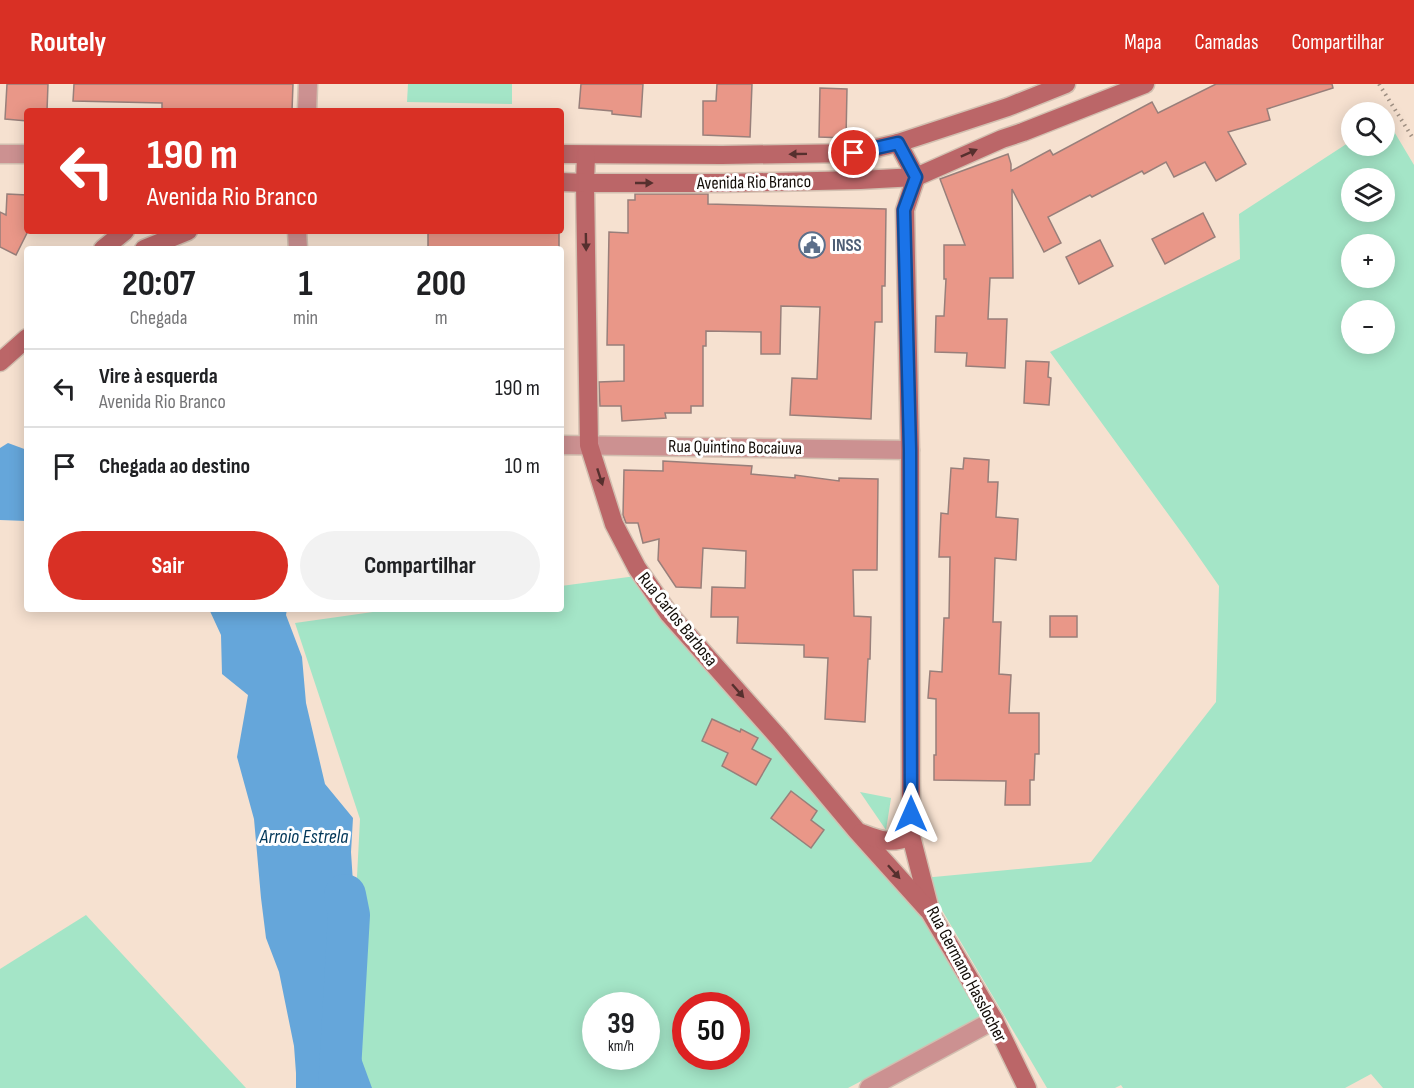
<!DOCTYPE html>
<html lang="pt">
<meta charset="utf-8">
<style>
:root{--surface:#fff;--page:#f2f2f2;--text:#202124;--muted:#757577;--line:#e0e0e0;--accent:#d93025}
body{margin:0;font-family:"Sofia Sans Condensed",sans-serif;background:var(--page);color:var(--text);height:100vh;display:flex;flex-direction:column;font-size:22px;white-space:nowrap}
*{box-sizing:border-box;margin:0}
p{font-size:20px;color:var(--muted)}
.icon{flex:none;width:33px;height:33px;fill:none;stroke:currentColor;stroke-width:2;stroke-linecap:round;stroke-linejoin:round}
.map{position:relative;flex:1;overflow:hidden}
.sheet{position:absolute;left:24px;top:162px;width:540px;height:366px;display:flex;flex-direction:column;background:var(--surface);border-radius:6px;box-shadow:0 3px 15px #0003}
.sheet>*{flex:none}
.banner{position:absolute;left:24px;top:24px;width:540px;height:126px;border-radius:6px;box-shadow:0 3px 15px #0003;background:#d93025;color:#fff;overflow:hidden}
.tools{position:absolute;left:1341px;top:18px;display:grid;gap:12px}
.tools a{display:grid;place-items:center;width:54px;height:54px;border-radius:50%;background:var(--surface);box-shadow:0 3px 15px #0003;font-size:30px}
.speed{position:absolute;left:582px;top:908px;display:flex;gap:12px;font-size:30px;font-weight:700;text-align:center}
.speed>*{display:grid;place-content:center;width:78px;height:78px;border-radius:50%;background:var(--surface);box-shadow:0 3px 15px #0003;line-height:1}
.speed small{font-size:15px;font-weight:400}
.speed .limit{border:9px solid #d22;background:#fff;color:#111}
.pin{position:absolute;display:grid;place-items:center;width:51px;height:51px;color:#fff;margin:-26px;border:3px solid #fff;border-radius:50%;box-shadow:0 2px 6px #0007}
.me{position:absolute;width:66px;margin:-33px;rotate:0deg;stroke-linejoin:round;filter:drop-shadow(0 0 4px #0008)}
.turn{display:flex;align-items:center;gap:21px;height:126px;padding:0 24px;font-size:27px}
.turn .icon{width:78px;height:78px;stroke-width:2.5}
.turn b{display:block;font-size:42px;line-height:51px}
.eta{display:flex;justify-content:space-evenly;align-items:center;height:102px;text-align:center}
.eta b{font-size:36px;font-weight:700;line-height:42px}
.button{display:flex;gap:12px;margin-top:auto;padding:12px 24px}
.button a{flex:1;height:69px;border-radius:36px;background:var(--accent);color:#fff;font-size:24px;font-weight:700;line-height:69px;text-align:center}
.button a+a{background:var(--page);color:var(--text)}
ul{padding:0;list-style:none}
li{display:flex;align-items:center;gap:18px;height:78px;padding:0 24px;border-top:2px solid var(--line)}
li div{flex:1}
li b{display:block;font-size:22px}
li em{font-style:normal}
header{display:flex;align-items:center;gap:36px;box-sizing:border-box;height:84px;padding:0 30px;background:var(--accent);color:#fff}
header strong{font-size:28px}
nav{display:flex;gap:33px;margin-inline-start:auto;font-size:21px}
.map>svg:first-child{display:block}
</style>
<header>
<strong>Routely</strong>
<nav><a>Mapa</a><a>Camadas</a><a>Compartilhar</a></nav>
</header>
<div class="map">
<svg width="1414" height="1004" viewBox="0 0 1414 1004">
<rect width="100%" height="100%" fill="#f6e1d0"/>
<g fill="#a4e5c7" fill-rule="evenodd">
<path d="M 408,0 L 512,0 L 512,20 L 407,18 Z"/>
<path d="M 1386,34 L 1414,81 L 1414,1004 L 1383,1004 L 1371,990 L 1345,1004 L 1123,1004 L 1121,1001 L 1115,1004 L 1047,1004 L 923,794 L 1091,778 L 1216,618 L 1219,502 L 1187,456 L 1050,268 L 1240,175 L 1239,130 L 1351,57 L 1352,62 L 1384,62 L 1385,35 ZM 1352,94 L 1384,94 L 1384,128 L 1352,128 ZM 1352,160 L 1384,160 L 1384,194 L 1352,194 ZM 1352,226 L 1384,226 L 1384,260 L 1352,260 Z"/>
<path d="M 636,492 L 923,829 L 984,933 L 848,1004 L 346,1004 L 360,735 L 295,539 L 394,525 L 561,525 L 561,502 ZM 596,921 L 646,921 L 646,972 L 596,972 ZM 686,921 L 736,921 L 736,972 L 686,972 Z"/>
<path d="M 860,708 L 891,714 L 886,746 Z"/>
<path d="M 86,831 L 246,1004 L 0,1004 L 0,885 Z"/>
</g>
<g fill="#65a6da">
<path d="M 8,359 L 27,366 L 27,437 L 0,436 L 0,364 Z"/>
<path d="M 209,525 L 287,525 L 286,531 L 302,573 L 306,619 L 325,700 L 353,734 L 351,768 L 355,830 L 346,871 L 347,921 L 350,944 L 372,1004 L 296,1004 L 296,989 L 294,962 L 279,888 L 266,854 L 261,814 L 254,735 L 237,673 L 248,611 L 222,590 L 221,551 Z"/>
</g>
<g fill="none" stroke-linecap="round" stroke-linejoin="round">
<path stroke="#65a6da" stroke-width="42" d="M 339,1004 L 349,831 L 345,811"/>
</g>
<g fill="#e99788" stroke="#987f7a" stroke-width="1.5">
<path d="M 7,0 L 48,0 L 47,27 L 27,27 L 27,37 L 5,35 Z"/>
<path d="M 74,0 L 293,0 L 292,27 L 162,27 L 162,19 L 73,17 Z"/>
<path d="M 581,0 L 643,0 L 641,33 L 612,30 L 612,27 L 579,24 Z"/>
<path d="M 717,0 L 752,0 L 750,53 L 703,51 L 703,17 L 716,17 Z"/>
<path d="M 1216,0 L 1332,0 L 1333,4 L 1267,25 L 1270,36 L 1228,48 L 1246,80 L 1216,97 L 1205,78 L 1174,93 L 1166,78 L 1144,90 L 1142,87 L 1092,113 L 1090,111 L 1048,133 L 1061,159 L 1044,168 L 1012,105 L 1013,194 L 990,194 L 988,235 L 1007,235 L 1005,284 L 966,282 L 967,269 L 935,268 L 936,232 L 944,232 L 946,195 L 944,195 L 944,161 L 965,161 L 940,95 L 1008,70 L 1011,80 L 1011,87 L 1050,66 L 1053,71 L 1152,18 L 1158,29 Z"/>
<path d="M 820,4 L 847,5 L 846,54 L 819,53 Z"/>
<path d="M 7,110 L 27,111 L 27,149 L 16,171 L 0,163 L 0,128 L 6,131 Z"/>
<path d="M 635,110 L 708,110 L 708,120 L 886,125 L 885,202 L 882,202 L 882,238 L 875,238 L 871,335 L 790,331 L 792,294 L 817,295 L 820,223 L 781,222 L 780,270 L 761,270 L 761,248 L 706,247 L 706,262 L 703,262 L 703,322 L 691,322 L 691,329 L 665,329 L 666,334 L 622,337 L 621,322 L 600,322 L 599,298 L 624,297 L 624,261 L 607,261 L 609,148 L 628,149 L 628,116 L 635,116 Z"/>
<path d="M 1203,129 L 1215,153 L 1165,180 L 1152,155 Z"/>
<path d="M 428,147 L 559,147 L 559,165 L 482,165 L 428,163 Z"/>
<path d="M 1100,156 L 1113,182 L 1079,200 L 1066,173 Z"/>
<path d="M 1026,277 L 1049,278 L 1048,293 L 1051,294 L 1049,321 L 1024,319 Z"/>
<path d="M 964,374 L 989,376 L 988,398 L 998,398 L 996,433 L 1018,435 L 1016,476 L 995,474 L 993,538 L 1001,538 L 999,590 L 1011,591 L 1009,629 L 1039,629 L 1039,670 L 1035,670 L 1034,696 L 1030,696 L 1030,721 L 1005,721 L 1006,697 L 934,696 L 934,671 L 936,671 L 936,615 L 928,614 L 930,587 L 942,588 L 944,534 L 949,534 L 950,473 L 939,473 L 941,429 L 948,430 L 951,384 L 963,385 Z"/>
<path d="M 663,377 L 752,382 L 751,390 L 795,394 L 795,391 L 839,397 L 839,394 L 878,395 L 877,486 L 853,486 L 854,532 L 871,533 L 870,575 L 868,575 L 865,638 L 825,635 L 828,574 L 804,573 L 804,561 L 737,559 L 738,533 L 711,533 L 712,503 L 745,504 L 746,467 L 703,464 L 701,504 L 676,503 L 658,476 L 659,455 L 643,459 L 638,439 L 626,439 L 623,431 L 624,386 L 663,387 Z"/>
<rect x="1050" y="532" width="27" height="21"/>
<path d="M 712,635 L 740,648 L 741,645 L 758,654 L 752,665 L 771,675 L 756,701 L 722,682 L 728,669 L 702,657 Z"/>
<path d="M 791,707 L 817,727 L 811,736 L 824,746 L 811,764 L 771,734 Z"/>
</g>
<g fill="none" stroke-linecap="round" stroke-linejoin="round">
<g stroke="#d2bfb0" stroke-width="21">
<g id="minor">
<path d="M 297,147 L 298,165"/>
<path d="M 561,361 L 910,366"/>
<path d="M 869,1004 L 994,936"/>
</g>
</g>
<g stroke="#d2bfb0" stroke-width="21">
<g id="tertiary">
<path d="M 307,27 L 308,0"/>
<path d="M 0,70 L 27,70"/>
</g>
</g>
<g stroke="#d2bfb0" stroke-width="21">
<g id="secondary">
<path d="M 898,59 L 916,93 L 905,126 L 910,366 L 911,752 L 931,830 L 994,936 L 1027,1004"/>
<path d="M 561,70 L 722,71 L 854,69 L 898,59 L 1008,23 L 1066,0"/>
<path d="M 586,71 L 585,99 L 589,361 L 614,440 L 637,484 L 669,530 L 780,655 L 857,747 L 928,826"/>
<path d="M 561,98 L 585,99 L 723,99 L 860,96 L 916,93 L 1002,55 L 1023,48 L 1145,0"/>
<path d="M 103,165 L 125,147"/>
<path d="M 144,165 L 188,147"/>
<path d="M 0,278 L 27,254"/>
<path d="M 861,749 C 879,756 891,761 911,752"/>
</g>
</g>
<path stroke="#9f9083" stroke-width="4" stroke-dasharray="1.5 4.5" stroke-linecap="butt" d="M 1379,0 L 1414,56"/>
<use href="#minor" stroke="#cc9191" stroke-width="18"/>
<use href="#tertiary" stroke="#cc9191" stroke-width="18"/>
<use href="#secondary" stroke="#bb6668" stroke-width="18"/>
</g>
<defs><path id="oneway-solid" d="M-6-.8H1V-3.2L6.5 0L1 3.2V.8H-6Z" transform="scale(1.5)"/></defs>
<g fill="#56302e">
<use href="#oneway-solid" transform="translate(969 69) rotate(-24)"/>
<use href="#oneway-solid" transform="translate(798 70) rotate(179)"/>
<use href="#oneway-solid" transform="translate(644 99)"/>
<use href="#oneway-solid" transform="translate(586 158) rotate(89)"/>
<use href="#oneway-solid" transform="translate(600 393) rotate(72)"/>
<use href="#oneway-solid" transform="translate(738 607) rotate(49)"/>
<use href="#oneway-solid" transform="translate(894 788) rotate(48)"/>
</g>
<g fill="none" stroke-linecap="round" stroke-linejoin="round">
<g stroke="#114b97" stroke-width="15">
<path id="route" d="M 854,69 L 898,59 L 916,93 L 904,126 L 910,366 L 911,730"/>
</g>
<use href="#route" stroke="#1a73e8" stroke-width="10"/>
</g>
<defs>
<g id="civic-ring" transform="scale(1.35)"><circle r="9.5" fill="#fff" stroke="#5c6f8a" stroke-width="1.5"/><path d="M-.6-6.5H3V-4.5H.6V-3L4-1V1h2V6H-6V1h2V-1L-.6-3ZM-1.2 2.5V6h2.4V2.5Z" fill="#5c6f8a"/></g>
</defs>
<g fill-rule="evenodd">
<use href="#civic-ring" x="812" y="161"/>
</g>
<g text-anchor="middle" stroke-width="6" stroke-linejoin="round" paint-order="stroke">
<g font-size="18" fill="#120c07" stroke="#fff">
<text transform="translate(754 98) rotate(-1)" y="6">Avenida Rio Branco</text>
<text transform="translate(735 363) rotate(1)" y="6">Rua Quintino Bocaiuva</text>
<text transform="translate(678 535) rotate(51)" y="6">Rua Carlos Barbosa</text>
<text transform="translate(967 890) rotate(62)" y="6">Rua Germano Hasslocher</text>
</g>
<g font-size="18" font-weight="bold" fill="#4e5e75" stroke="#fff" text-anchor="start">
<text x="832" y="167">INSS</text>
</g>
<g font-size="20" font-style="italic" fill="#003658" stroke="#fff">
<text x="304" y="759">Arroio Estrela</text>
</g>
</g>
</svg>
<div class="tools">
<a><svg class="icon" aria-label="search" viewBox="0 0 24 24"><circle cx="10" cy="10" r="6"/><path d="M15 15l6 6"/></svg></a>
<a><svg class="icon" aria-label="layers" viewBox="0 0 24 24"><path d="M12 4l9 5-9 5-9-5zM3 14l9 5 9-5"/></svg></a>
<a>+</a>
<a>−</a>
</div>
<div class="speed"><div>39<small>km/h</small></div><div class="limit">50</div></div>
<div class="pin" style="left:854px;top:69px;background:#d93025"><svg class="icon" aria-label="arrive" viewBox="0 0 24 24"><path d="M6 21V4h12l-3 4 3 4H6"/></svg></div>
<svg class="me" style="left:911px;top:730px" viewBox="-20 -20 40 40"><path d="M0-17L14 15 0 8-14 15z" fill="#1a73e8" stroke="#fff" stroke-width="4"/></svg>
<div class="banner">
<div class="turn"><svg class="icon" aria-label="left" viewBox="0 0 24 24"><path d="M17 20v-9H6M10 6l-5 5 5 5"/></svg><div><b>190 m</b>Avenida Rio Branco</div></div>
</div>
<section class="sheet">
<div class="eta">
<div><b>20:07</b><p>Chegada</p></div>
<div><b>1</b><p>min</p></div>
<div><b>200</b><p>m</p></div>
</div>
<ul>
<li><svg class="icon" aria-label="left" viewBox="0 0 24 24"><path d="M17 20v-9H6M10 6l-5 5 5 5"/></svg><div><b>Vire à esquerda</b><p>Avenida Rio Branco</p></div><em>190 m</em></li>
<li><svg class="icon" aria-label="arrive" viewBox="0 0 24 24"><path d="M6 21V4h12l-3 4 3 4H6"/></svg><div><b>Chegada ao destino</b></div><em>10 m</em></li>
</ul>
<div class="button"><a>Sair</a><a>Compartilhar</a></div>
</section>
</div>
